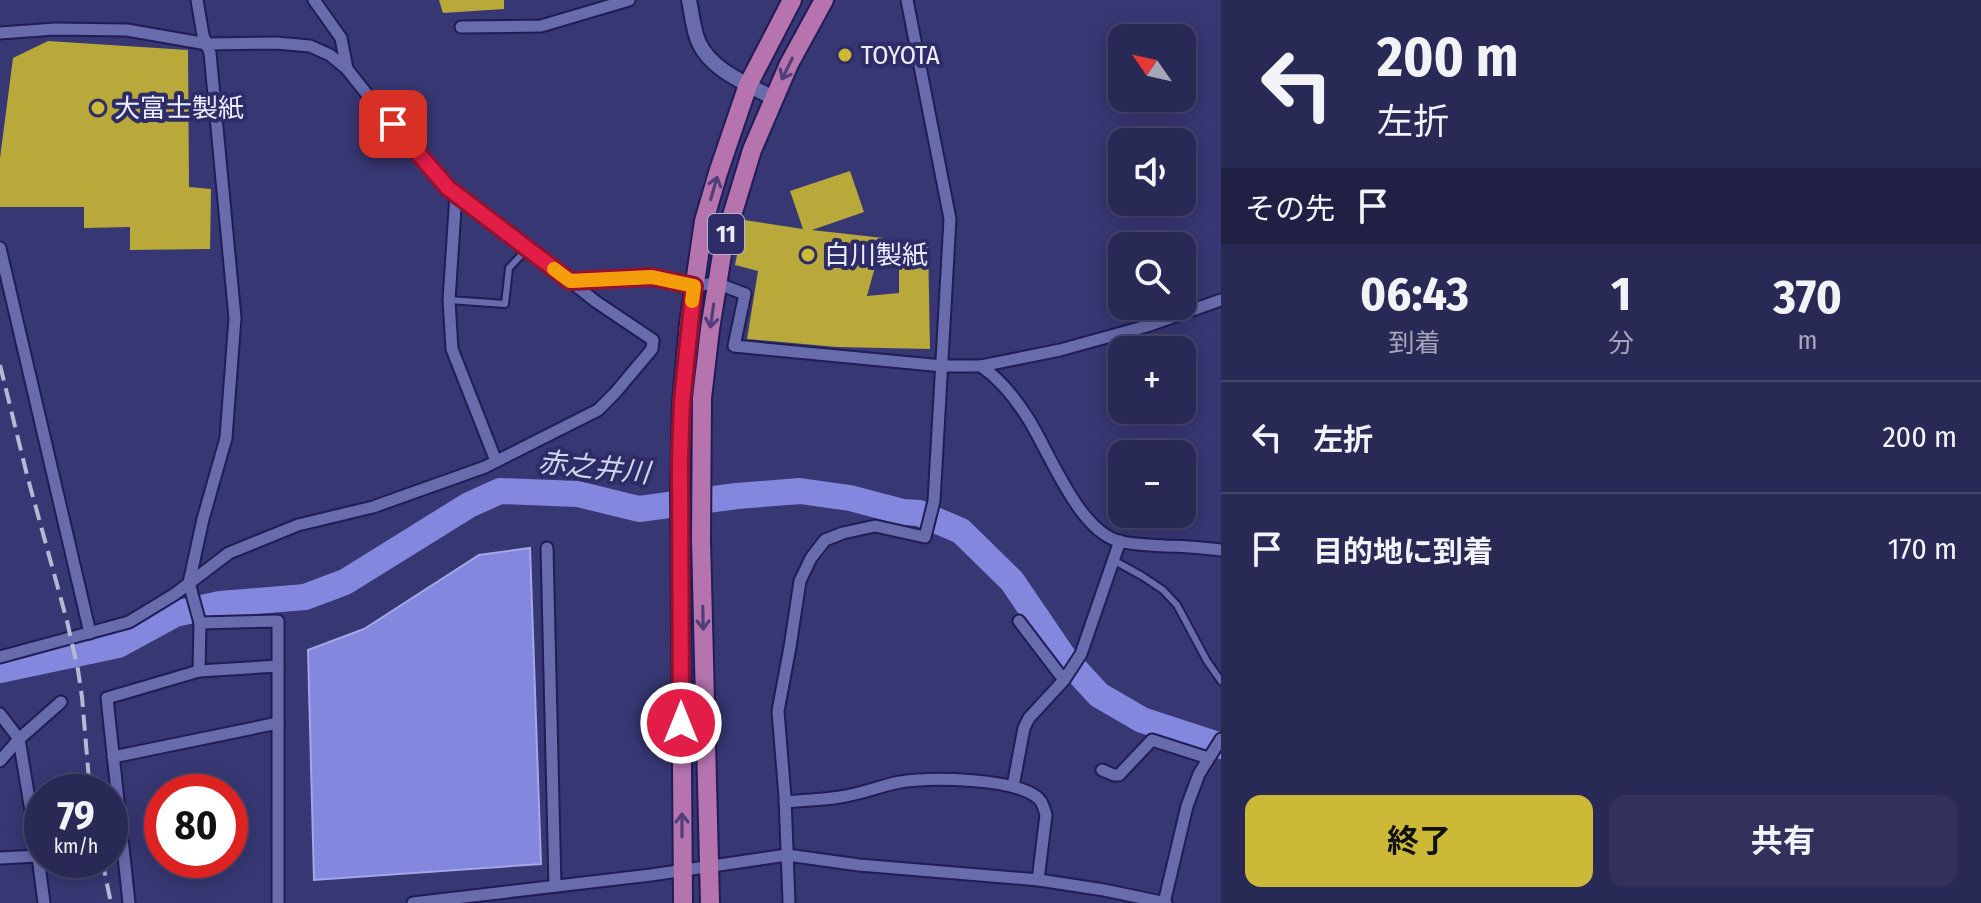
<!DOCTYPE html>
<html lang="ja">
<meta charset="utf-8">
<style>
:root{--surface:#292956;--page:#31315c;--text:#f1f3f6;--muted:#a5a6b9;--line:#45456c;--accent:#ccb938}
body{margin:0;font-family:"Fira Sans Condensed","Noto Sans JP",sans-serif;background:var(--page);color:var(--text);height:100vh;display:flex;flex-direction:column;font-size:30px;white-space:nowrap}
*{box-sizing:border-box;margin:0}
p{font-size:26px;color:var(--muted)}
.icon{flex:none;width:44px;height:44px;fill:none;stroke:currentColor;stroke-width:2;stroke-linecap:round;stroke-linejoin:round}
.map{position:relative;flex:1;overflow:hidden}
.side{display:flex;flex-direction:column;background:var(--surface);width:760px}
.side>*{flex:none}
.guide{background:#292956;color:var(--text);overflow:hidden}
.needle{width:52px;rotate:304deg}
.fabs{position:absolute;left:1108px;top:24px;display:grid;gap:16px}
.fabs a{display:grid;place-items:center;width:88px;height:88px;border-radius:16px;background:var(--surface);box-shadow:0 4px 20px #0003,0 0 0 2px var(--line);font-size:40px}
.speed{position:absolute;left:24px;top:774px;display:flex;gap:16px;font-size:40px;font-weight:700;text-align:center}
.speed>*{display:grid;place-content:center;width:104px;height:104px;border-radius:50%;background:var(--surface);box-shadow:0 4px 20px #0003,0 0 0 2px var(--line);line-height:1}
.speed small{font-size:20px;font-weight:400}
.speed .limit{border:12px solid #d22;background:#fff;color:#111}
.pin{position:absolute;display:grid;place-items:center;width:68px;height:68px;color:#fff;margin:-34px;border-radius:16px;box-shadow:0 4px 12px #0006}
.me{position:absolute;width:88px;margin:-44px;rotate:0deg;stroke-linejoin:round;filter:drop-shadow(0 0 6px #0008)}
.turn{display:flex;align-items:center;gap:28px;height:168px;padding:0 24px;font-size:36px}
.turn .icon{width:104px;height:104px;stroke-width:2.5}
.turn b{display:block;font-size:56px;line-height:68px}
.then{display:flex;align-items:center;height:76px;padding:0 24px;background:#0003;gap:16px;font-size:30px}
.eta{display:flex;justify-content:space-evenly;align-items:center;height:136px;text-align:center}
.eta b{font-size:48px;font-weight:700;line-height:56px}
.cta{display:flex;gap:16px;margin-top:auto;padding:16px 24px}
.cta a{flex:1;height:92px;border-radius:16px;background:var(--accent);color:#111;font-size:32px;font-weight:700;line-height:92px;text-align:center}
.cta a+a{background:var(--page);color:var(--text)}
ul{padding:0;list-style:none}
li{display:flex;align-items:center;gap:24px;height:112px;padding:0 24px;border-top:2px solid var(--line)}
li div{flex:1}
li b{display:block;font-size:30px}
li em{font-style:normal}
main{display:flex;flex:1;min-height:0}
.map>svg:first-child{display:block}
</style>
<main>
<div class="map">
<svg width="1221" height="903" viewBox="0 0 1221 903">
<rect width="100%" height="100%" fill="#373773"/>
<path fill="#8487de" stroke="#a3a6e7" stroke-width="2" d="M 530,548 L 541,864 L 314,880 L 308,650 L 364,629 L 479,555 Z"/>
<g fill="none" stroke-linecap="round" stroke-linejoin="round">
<path stroke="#8487de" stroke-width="26" d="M 0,670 L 118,645 L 175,614 L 220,604 L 305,597 L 345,582 L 469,505 L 500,491 L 578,494 L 639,509 L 737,496 L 800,491 L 850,498 L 903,512 L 919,513 L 961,531 L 1012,581 L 1063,656 L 1099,695 L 1142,720 L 1221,746"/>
</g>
<g fill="#b9a83a">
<path d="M 439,0 L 504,0 L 504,9 L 443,13 Z"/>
<path d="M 48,41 L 188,50 L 189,187 L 211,189 L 210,249 L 130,250 L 130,227 L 84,228 L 84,207 L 0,207 L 0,158 L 13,58 Z"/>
<path d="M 850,171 L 864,212 L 812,230 L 883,238 L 867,296 L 899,293 L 899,244 L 928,240 L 930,349 L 837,347 L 747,339 L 758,271 L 735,265 L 744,220 L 803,229 L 790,191 Z"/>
</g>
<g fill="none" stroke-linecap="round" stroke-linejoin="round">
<g stroke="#201c55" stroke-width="10">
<g id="service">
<path d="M 449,300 L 505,304 L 509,268 L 527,249"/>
<path d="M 1113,560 L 1142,576 L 1163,590 L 1177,605 L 1207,661 L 1221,681"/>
</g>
</g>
<g stroke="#201c55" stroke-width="15">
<g id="minor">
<path d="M 197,0 L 203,35 L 210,53 L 235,318 L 226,438 L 203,519 L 189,583 L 200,623 L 278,621 L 278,903"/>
<path d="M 314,0 L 341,38 L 347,69"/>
<path d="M 461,27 L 541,26 L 629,0"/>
<path d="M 0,33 L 55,29 L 127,30 L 207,44 L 276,43 L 310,46 L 330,55 L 347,69 L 381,112 L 448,188 L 471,207 L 570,281 L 652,277 L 694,286 L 716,283 L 745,294 L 734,346 L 943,366 L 981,366 L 1060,350 L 1147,326 L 1221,300"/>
<path d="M 456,194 L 449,300 L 452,349 L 496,461"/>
<path d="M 0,248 L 90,633"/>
<path d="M 981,366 C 1001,380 1016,399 1029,420 C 1050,454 1078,529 1118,541 C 1133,545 1150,545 1166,546 C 1184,546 1203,548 1221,550"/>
<path d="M 547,548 L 555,886"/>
<path d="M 1019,621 L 1064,680"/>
<path d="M 0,657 L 129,622 L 175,594 L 229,553 L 298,525 L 373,507 L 485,467 L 598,410 L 615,393 L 652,349 L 653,340 L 595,301 L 570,281"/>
<path d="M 199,671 L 200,623"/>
<path d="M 0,714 L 19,739 L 36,841 L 44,903"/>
<path d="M 113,757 L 278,723"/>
<path d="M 0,761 L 19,739 L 61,702"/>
<path d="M 1102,770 L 1114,775 L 1119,775 L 1152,740 L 1208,758"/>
<path d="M 1013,786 L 1024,728 L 1029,718 L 1064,680 L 1081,654 L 1120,541"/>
<path d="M 785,802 C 803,800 822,800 840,797 C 861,794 880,786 900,782 C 931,777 1015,778 1038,798 C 1043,802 1044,809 1046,815 L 1038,880"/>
<path d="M 0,858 L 38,856"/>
<path d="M 129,903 L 107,698 L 199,671 L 278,666"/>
<path d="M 413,903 L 651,875 L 787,855 L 859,865 L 1039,880 L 1104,890 L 1166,903"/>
<path d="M 789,903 L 785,797 L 778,711 L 790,647 L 800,581 L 811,558 L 825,540 L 843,533 L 875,526 L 925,537 L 934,501 L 950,219 L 907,0"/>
<path d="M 1164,903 L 1187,806 L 1199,774 L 1221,739"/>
</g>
</g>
<g stroke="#201c55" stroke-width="18">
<path id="tertiary" d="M 689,0 C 692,14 693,30 699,43 C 712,71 748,84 773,98"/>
</g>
<g stroke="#201c55" stroke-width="22">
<g id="trunk">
<path d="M 683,903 L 680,487 L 682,401 L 689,324 L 704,221 L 718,173 L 748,85 L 792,0"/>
<path d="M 710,903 L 701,540 L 702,398 L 710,329 L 724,242 L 752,150 L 789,64 L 824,0"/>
</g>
</g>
<use href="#service" stroke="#686bac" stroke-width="6"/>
<use href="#minor" stroke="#686bac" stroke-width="11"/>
<use href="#tertiary" stroke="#686bac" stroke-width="14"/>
<use href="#trunk" stroke="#b674ae" stroke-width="18"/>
<g stroke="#b7b8d4" stroke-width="4" stroke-dasharray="16 8" stroke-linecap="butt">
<path d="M 0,365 L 27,475 L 67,621 L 78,670 L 82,697 L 90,792"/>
<path d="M 102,860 L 111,903"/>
</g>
</g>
<defs><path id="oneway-shaft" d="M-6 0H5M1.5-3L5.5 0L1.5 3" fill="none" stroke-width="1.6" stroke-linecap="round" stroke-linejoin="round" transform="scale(2)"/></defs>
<g stroke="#503e79">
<use href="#oneway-shaft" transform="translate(787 69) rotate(116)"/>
<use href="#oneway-shaft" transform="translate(714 188) rotate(-74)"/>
<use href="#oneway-shaft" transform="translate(712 316) rotate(98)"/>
<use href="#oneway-shaft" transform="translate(703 618) rotate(89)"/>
<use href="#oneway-shaft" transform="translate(682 825) rotate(-90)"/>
</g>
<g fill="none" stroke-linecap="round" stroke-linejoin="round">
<g stroke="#92132f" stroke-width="20">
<path id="route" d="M 393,124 L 448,188 L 570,281 L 652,277 L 694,286 L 682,401 L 680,459 L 681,723"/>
</g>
<use href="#route" stroke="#e11d48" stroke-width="14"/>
<path stroke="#f59e0b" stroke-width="14" d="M 554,269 L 570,281 L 652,277 L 694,286 L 692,301"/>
</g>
<g fill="#ccb938" stroke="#2e2c67" stroke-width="3">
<circle cx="845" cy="55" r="8"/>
<circle cx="98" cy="108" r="8"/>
<circle cx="808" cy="255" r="8"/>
</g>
<g text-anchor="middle" stroke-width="8" stroke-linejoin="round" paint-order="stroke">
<rect fill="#2e2c67" stroke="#b2b3cf" stroke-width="2" x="708" y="214" width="36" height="40" rx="6"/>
<g font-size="24" font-weight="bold" fill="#ebedfc">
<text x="726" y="242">11</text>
</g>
<g font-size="26" fill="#ebedfc" stroke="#2e2c67" text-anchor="start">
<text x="861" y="64">TOYOTA</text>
<text x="114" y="117">大富士製紙</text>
<text x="824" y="264">白川製紙</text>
</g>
<g font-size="28" font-style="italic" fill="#d1d4eb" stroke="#2e2c67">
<text transform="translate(594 467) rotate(6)" y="10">赤之井川</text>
</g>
</g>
</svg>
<div class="fabs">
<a><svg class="needle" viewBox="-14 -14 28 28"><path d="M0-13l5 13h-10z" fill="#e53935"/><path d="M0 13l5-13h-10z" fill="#a5a6b9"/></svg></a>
<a><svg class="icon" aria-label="sound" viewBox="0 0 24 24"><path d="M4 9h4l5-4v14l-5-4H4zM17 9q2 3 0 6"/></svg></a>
<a><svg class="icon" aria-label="search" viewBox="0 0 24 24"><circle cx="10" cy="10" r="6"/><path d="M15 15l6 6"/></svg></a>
<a>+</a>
<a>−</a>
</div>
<div class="speed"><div>79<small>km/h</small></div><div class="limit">80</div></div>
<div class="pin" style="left:393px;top:124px;background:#d93025"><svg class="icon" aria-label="arrive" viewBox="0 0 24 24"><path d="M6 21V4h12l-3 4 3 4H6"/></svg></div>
<svg class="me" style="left:681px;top:723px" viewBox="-20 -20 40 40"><circle r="17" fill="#e11d48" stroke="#fff" stroke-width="3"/><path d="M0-11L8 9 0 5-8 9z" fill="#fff"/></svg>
</div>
<section class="side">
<div class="guide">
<div class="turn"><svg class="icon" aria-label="left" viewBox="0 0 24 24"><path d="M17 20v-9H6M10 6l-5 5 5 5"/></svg><div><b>200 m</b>左折</div></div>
<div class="then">その先<svg class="icon" aria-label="arrive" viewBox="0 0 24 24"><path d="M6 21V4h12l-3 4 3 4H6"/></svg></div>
</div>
<div class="eta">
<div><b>06:43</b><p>到着</p></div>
<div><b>1</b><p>分</p></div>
<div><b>370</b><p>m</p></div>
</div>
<ul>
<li><svg class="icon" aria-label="left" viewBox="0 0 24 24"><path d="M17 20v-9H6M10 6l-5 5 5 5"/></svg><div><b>左折</b></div><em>200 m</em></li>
<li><svg class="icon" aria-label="arrive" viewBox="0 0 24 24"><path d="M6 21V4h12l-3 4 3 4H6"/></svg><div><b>目的地に到着</b></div><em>170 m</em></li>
</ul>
<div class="cta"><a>終了</a><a>共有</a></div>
</section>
</main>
